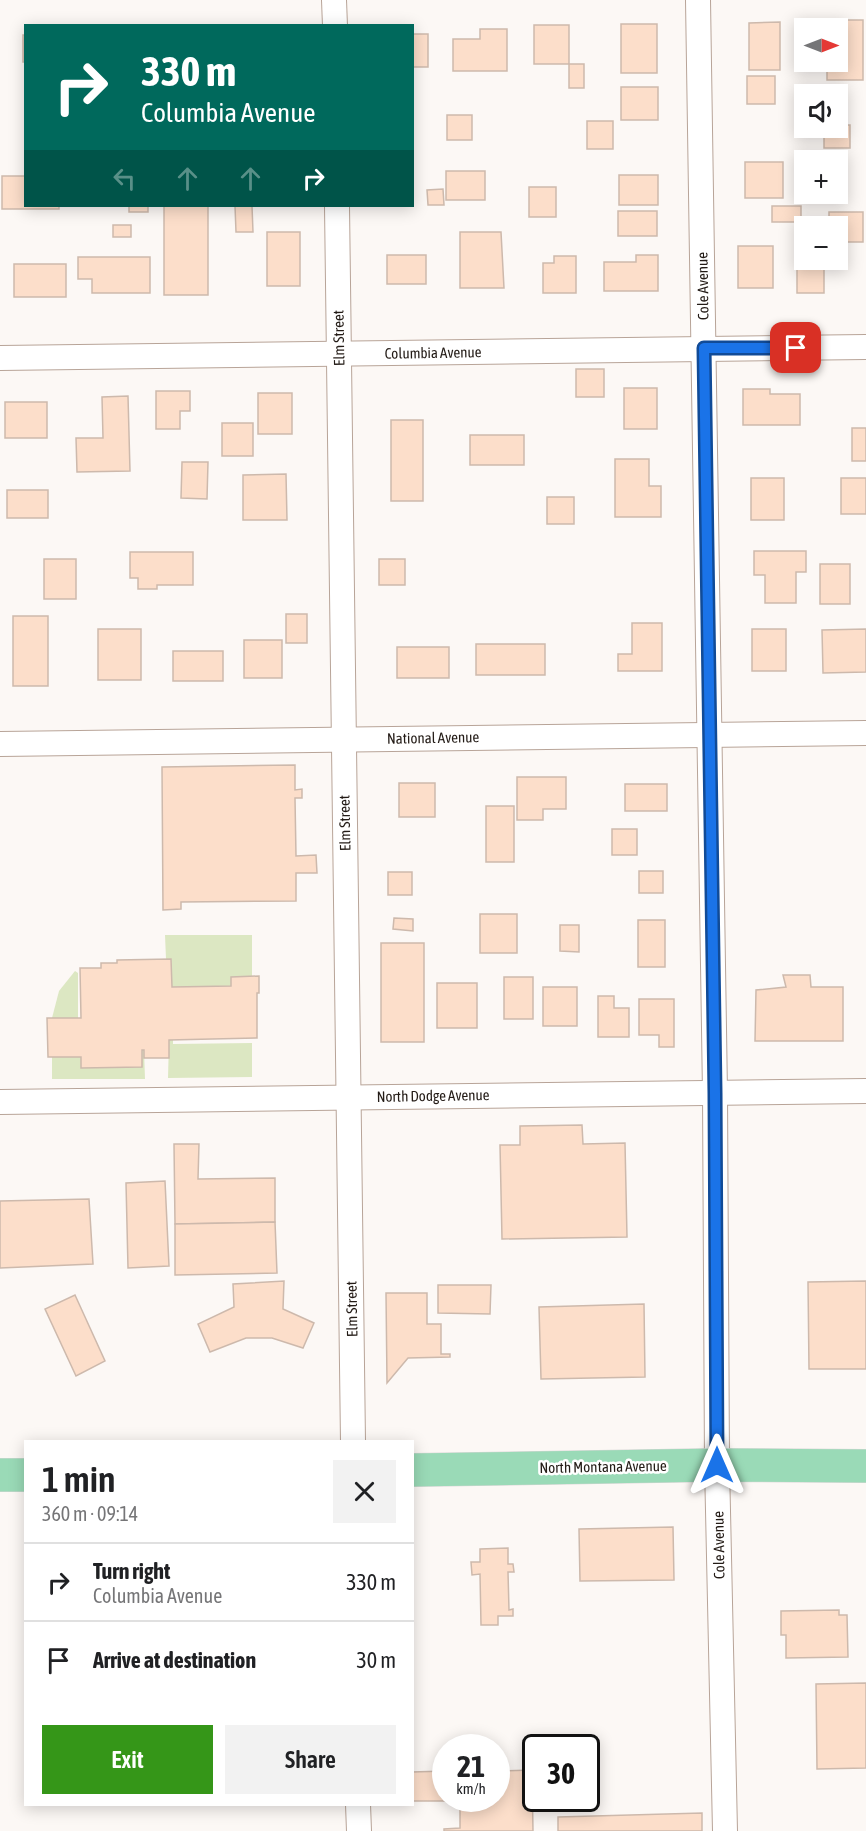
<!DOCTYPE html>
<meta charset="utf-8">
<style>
:root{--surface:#fff;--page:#f2f2f2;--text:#202124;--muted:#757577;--line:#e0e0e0;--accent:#359618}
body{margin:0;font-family:"Asap Condensed",sans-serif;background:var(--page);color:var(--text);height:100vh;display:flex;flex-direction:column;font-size:22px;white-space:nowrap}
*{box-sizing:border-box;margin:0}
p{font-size:20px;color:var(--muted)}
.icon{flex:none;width:33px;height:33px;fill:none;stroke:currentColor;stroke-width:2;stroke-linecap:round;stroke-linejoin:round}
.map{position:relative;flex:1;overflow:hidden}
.drawer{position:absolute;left:24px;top:1440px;width:390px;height:366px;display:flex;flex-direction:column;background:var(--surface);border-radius:0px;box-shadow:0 3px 15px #0003}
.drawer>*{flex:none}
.banner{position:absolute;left:24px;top:24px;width:390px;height:183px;border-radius:0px;box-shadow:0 3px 15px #0003;background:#00695c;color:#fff;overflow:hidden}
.needle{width:39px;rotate:90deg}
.controls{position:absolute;left:794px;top:18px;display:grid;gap:12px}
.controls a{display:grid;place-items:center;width:54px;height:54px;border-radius:0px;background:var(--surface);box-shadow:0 3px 15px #0003;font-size:30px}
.speed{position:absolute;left:432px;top:1734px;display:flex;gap:12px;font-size:30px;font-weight:700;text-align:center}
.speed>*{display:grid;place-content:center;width:78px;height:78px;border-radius:50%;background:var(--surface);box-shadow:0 3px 15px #0003;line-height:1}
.speed small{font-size:15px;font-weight:400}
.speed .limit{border:3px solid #111;border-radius:9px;background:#fff;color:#111}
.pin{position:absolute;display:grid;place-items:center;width:51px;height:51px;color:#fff;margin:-26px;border-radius:12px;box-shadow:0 3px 9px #0006}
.me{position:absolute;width:66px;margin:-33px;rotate:0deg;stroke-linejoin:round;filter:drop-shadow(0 0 4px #0008)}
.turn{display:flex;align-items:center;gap:21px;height:126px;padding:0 18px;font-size:27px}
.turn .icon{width:78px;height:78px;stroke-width:2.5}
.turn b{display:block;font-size:42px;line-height:51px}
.lanes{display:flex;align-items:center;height:57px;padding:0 18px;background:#0003;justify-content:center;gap:30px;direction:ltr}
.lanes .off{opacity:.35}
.round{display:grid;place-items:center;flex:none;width:63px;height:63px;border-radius:0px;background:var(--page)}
.head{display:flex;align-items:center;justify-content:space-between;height:102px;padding:0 18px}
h1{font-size:36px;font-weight:600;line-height:45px}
.action{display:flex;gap:12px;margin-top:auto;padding:12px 18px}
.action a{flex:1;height:69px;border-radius:0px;background:var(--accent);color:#fff;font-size:24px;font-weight:600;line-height:69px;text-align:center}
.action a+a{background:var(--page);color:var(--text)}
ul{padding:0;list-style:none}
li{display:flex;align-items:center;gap:18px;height:78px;padding:0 18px;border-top:2px solid var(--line)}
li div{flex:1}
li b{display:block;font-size:22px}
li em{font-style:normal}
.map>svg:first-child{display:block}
</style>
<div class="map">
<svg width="866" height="1831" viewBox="0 0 866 1831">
<rect width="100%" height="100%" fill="#fcf8f5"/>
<g fill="#dce7c2">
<path d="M 165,935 L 252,935 L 252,976 L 231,977 L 231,986 L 172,987 L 171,959 L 166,959 Z"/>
<path d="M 75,971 L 78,973 L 78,1018 L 52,1018 L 59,991 Z"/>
<path d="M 169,1040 L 173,1040 L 173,1044 L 252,1043 L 252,1077 L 168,1078 Z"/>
<path d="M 142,1050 L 144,1050 L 145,1079 L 52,1079 L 52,1057 L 81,1057 L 81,1068 L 142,1067 Z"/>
</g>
<g fill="#fcdeca" stroke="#cdb9ac" stroke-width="1.5">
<path d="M 827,20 L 863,20 L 863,80 L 827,80 L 827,62 L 837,62 L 837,28 L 827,28 Z"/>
<path d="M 780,22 L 780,70 L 749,70 L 749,23 Z"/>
<rect x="621" y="24" width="36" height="49"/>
<rect x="534" y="25" width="35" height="39"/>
<path d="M 480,29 L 507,29 L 507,71 L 453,71 L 453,39 L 480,39 Z"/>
<rect x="412" y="34" width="16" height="33"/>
<rect x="23" y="35" width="3" height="27"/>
<rect x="569" y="64" width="15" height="24"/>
<rect x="747" y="76" width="28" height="28"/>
<rect x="621" y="87" width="37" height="33"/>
<rect x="447" y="115" width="25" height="25"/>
<rect x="587" y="121" width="26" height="28"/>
<path d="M 837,125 L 850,125 L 850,148 L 824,148 L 824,128 L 837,128 Z"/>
<rect x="745" y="162" width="38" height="36"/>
<rect x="446" y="171" width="39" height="29"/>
<rect x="619" y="175" width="39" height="30"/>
<path d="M 2,176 L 26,176 L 26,206 L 59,206 L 59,209 L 2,209 Z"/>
<rect x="529" y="187" width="27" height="30"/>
<path d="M 443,189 L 444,205 L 428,205 L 427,190 Z"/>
<rect x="129" y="206" width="19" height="6"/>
<rect x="164" y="206" width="44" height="89"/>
<path d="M 235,206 L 252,206 L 253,232 L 236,232 Z"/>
<rect x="772" y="206" width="29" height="16"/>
<rect x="618" y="211" width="39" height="25"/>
<path d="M 829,212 L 863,212 L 863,242 L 837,242 L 837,226 L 829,226 Z"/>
<rect x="113" y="225" width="18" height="12"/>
<rect x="267" y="232" width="33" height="54"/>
<path d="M 460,232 L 501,232 L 504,288 L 460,288 Z"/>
<path d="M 797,245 L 804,245 L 804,260 L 824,260 L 824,293 L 797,293 Z"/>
<rect x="738" y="246" width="35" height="42"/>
<rect x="387" y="255" width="39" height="29"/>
<path d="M 636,255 L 658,255 L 658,291 L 604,291 L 604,262 L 636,262 Z"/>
<path d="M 554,256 L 576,256 L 576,293 L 543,293 L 543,263 L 554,263 Z"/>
<path d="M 78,257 L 150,257 L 150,293 L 92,293 L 92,279 L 78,279 Z"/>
<rect x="14" y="264" width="52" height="33"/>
<rect x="576" y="369" width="28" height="28"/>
<rect x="624" y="388" width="33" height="41"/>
<path d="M 743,389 L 770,389 L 770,394 L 800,394 L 800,425 L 743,425 Z"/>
<path d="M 156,391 L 190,391 L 190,411 L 180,411 L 180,429 L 156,429 Z"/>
<rect x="258" y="393" width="34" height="41"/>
<path d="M 128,396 L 130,471 L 77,472 L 76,438 L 103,438 L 102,397 Z"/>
<rect x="5" y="402" width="42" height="36"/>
<rect x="391" y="420" width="32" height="81"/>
<rect x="222" y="423" width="31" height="33"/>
<rect x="852" y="428" width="14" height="33"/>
<rect x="470" y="435" width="54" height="30"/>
<path d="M 615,459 L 649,459 L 649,486 L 661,486 L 661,517 L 615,517 Z"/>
<path d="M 182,462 L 208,462 L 207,499 L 181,498 Z"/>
<path d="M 286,474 L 287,520 L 243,520 L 243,475 Z"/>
<rect x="751" y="478" width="33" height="42"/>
<rect x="841" y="478" width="25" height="36"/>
<rect x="7" y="490" width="41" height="28"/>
<rect x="547" y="497" width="27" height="27"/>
<path d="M 754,551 L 806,551 L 806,572 L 796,572 L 796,603 L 765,603 L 765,575 L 754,575 Z"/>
<path d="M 130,552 L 193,552 L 193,585 L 157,585 L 157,589 L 138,589 L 138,578 L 130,578 Z"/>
<rect x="44" y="559" width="32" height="40"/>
<rect x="379" y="559" width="26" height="26"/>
<rect x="820" y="564" width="30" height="40"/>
<rect x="286" y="614" width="21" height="29"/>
<rect x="13" y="616" width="35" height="70"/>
<path d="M 632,623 L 662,623 L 662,671 L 618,671 L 618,654 L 632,654 Z"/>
<rect x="98" y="629" width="43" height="51"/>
<rect x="752" y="629" width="34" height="42"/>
<path d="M 866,629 L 866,672 L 823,673 L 822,630 Z"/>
<rect x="244" y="640" width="38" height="38"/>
<rect x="476" y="644" width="69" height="31"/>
<rect x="397" y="647" width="52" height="31"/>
<rect x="173" y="651" width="50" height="30"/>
<path d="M 295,765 L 295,790 L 302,789 L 302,798 L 295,798 L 296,856 L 316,855 L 317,873 L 296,873 L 296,901 L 181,902 L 181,909 L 163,910 L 162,767 Z"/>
<path d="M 517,777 L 566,777 L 566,809 L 543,809 L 543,820 L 517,820 Z"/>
<rect x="399" y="783" width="36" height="34"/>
<rect x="625" y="784" width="42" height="27"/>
<rect x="486" y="806" width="28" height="56"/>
<rect x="612" y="829" width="25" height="26"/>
<rect x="639" y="871" width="24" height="22"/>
<rect x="388" y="872" width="24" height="23"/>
<rect x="480" y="914" width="37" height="39"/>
<path d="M 394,918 L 413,919 L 413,931 L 393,929 Z"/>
<rect x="638" y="920" width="27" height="47"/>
<path d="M 560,925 L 579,925 L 579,952 L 560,951 Z"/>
<rect x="381" y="943" width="43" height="99"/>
<path d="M 171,959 L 172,987 L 231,986 L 231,977 L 259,976 L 259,993 L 257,993 L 257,1038 L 169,1040 L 169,1058 L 144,1058 L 144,1050 L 142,1050 L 142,1067 L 81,1068 L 81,1057 L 48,1057 L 47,1018 L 81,1018 L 80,968 L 101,968 L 101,963 L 117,963 L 117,960 Z"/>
<path d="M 783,975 L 810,975 L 811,987 L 843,987 L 843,1041 L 755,1041 L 756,990 L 786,987 Z"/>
<rect x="504" y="977" width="29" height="42"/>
<rect x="437" y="983" width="40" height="45"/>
<rect x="543" y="987" width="34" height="39"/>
<path d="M 598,996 L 614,996 L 614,1008 L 629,1008 L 629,1037 L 598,1037 Z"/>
<path d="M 639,999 L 674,999 L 674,1047 L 659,1047 L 659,1035 L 639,1035 Z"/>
<path d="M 582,1125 L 583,1144 L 625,1143 L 627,1237 L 502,1239 L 500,1145 L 520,1145 L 520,1126 Z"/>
<path d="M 174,1144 L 199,1144 L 198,1179 L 275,1178 L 275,1222 L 175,1224 Z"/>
<path d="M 165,1181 L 169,1266 L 128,1268 L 126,1183 Z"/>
<path d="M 89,1199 L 93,1264 L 0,1268 L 0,1201 Z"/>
<path d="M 275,1222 L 277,1273 L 175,1275 L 175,1224 Z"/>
<path d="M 284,1281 L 283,1309 L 314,1323 L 303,1348 L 272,1338 L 246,1338 L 210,1352 L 198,1324 L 234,1307 L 233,1284 Z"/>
<path d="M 866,1281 L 866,1369 L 809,1369 L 808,1282 Z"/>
<path d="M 438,1285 L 491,1285 L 490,1314 L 438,1313 Z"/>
<path d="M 386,1293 L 427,1293 L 427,1324 L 441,1324 L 441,1354 L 450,1354 L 450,1357 L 408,1358 L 387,1383 Z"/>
<path d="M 75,1295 L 105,1361 L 76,1376 L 45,1309 Z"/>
<path d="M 644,1304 L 645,1377 L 541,1379 L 539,1307 Z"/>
<path d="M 673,1527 L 674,1580 L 580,1581 L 579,1529 Z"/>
<path d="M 508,1548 L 508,1564 L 513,1564 L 514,1572 L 508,1572 L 509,1610 L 513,1609 L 513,1616 L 498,1616 L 498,1625 L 481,1625 L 480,1574 L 472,1575 L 471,1562 L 480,1562 L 480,1549 Z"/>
<path d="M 839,1610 L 839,1615 L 847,1615 L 848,1657 L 786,1658 L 786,1635 L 781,1635 L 781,1611 Z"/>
<path d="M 866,1683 L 866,1768 L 817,1769 L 816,1684 Z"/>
<path d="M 532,1770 L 533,1831 L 444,1831 L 444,1829 L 460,1828 L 460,1801 L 412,1801 L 412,1772 L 446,1771 L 446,1798 L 496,1798 L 496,1771 Z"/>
<path d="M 702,1813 L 702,1831 L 558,1831 L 558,1817 Z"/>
</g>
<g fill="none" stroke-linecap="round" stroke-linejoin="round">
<g stroke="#b8a498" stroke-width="26">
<g id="minor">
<path d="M 334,0 L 335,26"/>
<path d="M 698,0 L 715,1093 L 717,1465 L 725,1831"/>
<path d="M 337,206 L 353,1442"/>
<path d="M 0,358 L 866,347"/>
<path d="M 0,744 L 866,733"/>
<path d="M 0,1102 L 866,1091"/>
<path d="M 358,1804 L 359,1831"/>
</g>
</g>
<g stroke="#d7d6d5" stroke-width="34">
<g id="primary">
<path d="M 412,1470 L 717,1465 L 866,1466"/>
<path d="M 0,1475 L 26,1475"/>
</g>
</g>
<use href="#minor" stroke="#fff" stroke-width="24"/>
<use href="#primary" stroke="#9adab7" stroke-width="33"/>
</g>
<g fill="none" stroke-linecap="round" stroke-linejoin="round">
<g stroke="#114b97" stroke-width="15">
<path id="route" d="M 717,1465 L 715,1093 L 704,348 L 796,348"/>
</g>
<use href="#route" stroke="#1a73e8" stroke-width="10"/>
</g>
<g text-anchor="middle" stroke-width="5" stroke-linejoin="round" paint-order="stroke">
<g font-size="15" fill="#231b16" stroke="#fff">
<text transform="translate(703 286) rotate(-91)" y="5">Cole Avenue</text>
<text transform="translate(339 338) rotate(-91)" y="5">Elm Street</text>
<text transform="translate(433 353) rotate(-1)" y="5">Columbia Avenue</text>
<text transform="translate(433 738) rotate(-1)" y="5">National Avenue</text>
<text transform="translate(345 823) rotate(-91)" y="5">Elm Street</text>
<text transform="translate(433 1096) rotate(-1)" y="5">North Dodge Avenue</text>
<text transform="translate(352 1309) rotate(-91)" y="5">Elm Street</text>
<text transform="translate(603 1467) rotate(-1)" y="5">North Montana Avenue</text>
<text transform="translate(719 1545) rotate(-91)" y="5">Cole Avenue</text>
</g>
</g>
</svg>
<div class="controls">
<a><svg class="needle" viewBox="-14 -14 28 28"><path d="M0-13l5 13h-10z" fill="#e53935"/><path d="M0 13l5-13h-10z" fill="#757577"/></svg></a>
<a><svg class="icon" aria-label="sound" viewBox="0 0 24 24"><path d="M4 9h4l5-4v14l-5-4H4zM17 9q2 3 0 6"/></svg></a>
<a>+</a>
<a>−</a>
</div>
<div class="speed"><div>21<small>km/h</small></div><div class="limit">30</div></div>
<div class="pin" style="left:796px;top:348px;background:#d93025"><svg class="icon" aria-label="arrive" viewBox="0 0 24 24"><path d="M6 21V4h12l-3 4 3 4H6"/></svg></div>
<svg class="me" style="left:717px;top:1465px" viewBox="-20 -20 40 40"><path d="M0-17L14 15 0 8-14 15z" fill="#1a73e8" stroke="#fff" stroke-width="4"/></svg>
<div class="banner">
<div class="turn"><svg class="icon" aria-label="right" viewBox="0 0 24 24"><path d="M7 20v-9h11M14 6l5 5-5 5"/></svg><div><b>330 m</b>Columbia Avenue</div></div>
<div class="lanes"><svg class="icon off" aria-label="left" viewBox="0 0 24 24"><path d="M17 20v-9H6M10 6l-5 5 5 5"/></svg><svg class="icon off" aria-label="ahead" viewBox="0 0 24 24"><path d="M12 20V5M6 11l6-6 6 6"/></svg><svg class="icon off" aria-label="ahead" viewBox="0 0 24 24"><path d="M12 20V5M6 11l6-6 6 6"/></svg><svg class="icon" aria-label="right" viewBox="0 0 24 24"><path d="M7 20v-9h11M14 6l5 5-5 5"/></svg></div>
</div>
<section class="drawer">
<div class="head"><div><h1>1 min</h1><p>360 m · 09:14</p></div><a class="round"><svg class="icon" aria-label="close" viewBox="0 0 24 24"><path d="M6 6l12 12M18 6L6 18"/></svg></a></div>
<ul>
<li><svg class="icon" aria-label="right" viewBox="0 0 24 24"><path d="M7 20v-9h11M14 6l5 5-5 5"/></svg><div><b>Turn right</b><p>Columbia Avenue</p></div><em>330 m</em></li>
<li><svg class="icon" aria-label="arrive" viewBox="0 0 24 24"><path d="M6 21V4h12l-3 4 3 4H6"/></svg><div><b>Arrive at destination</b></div><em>30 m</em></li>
</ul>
<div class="action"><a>Exit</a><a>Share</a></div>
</section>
</div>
